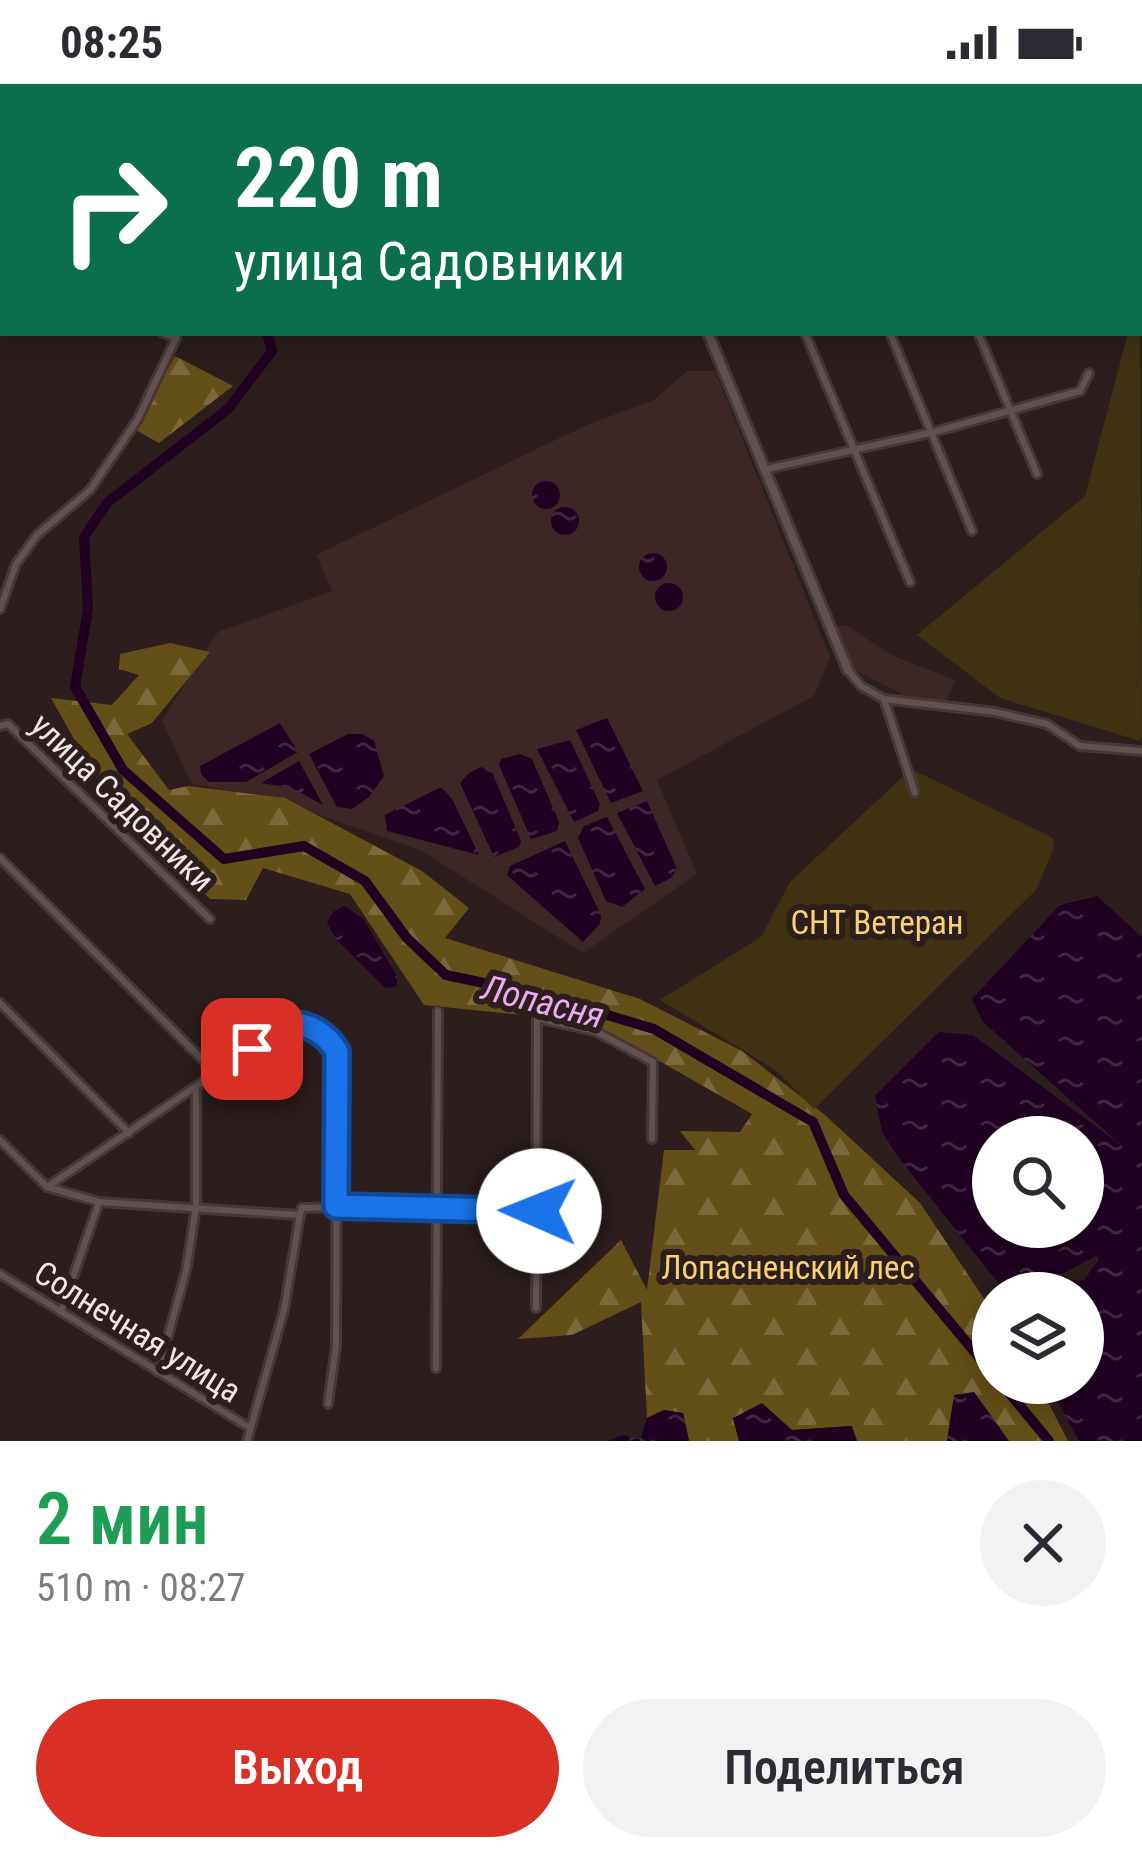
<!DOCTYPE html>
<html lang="ru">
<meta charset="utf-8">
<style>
:root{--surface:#fff;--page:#f2f2f3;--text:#2b2b33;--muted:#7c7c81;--accent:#d93025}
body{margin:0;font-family:"Roboto Condensed",sans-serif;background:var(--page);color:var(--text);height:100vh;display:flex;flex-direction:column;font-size:45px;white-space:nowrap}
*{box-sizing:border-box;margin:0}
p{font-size:39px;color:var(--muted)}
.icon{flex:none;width:66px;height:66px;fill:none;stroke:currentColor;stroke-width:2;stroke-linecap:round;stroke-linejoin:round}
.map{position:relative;height:1357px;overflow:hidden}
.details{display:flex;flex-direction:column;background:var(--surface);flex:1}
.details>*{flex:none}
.guide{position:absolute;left:0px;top:0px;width:1143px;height:252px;box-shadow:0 6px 30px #0003;background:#0b6e4f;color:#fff;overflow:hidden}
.buttons{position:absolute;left:972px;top:1032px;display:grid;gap:24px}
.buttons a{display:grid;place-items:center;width:132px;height:132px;border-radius:50%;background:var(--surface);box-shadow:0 6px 30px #0003;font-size:60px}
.pin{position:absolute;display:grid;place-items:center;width:102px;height:102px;color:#fff;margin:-51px;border-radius:24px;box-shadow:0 6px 18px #0006}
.me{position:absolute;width:132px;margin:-66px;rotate:271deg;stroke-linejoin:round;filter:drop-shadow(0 0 9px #0008)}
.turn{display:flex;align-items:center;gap:42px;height:252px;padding:0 36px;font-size:54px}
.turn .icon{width:156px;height:156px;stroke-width:2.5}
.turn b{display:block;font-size:84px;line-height:102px}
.round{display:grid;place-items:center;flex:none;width:126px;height:126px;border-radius:63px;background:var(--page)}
.overview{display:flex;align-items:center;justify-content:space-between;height:204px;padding:0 36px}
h1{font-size:72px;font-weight:600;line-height:90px;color:#1e9e55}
.action{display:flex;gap:24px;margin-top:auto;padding:24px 36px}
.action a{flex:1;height:138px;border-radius:72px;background:var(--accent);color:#fff;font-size:48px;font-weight:600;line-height:138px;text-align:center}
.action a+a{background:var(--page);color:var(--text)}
.status{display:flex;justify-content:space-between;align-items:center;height:84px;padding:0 60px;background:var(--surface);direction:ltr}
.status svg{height:33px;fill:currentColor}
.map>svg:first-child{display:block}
</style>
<div class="status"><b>08:25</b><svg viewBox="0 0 49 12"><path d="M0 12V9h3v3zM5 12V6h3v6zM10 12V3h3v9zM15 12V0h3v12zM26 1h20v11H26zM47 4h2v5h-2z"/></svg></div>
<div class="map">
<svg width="1142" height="1357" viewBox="0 0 1142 1357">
<defs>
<pattern id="forest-firs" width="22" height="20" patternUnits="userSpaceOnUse" patternTransform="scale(3)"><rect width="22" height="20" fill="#654f18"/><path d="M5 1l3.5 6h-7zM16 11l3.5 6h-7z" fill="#7c683a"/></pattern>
<pattern id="water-ripples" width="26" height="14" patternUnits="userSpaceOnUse" patternTransform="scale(3)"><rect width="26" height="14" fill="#200122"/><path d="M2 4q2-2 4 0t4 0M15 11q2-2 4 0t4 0" fill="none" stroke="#412642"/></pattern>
</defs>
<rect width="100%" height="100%" fill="#2b1e1d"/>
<g fill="#3b2725">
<path d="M 842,0 L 1142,0 L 1142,99 L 1140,3 Z"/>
<path d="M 687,287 L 715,287 L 830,573 L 814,612 L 657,696 L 697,790 L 583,869 L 422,767 L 283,718 L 191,699 L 162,636 L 218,548 L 332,507 L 316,471 L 589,340 L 654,316 Z"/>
<path d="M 846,541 L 891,571 L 955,596 L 946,620 L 903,611 L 849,583 L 833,543 Z"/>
</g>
<g fill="url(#forest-firs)">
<path d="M 175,272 L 233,302 L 159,359 L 134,345 Z"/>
<path d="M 170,559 L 210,568 L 152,639 L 127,650 L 169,706 L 188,702 L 285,714 L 422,787 L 469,824 L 445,854 L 640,915 L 742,967 L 825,1031 L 920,1119 L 993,1228 L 993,1299 L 1038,1299 L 1068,1357 L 1009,1357 L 974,1308 L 954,1312 L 947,1357 L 857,1357 L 851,1342 L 793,1346 L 733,1334 L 739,1357 L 689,1357 L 683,1329 L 664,1326 L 647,1334 L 641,1218 L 572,1251 L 518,1255 L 621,1156 L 647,1206 L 664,1066 L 695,1066 L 680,1047 L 740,1048 L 752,1030 L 591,938 L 424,921 L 350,810 L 263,784 L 246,816 L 210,815 L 93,689 L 51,614 L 112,621 L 139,591 L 119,585 L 120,570 Z"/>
</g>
<g fill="#3f3211">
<path d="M 1140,216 L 1142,652 L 1140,657 L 1000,614 L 917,551 L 1085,412 L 1128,249 L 1140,249 Z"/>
<path d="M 911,685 L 1053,754 L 1054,764 L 1036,806 L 814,1025 L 777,987 L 660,916 L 761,853 L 790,798 Z"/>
</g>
<g fill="url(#water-ripples)" fill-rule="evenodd">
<circle cx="546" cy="411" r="14"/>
<circle cx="565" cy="437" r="14"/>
<circle cx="653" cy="483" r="14"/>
<circle cx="669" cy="513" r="14"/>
<path d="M 607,634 L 643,707 L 611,719 L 576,646 Z"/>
<path d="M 280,639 L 298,668 L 246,698 L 209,698 L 201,690 L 200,682 Z"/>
<path d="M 348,650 L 363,650 L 374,657 L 384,692 L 369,713 L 352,725 L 337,723 L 309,670 Z"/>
<path d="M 570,656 L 600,720 L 598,727 L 574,738 L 537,665 Z"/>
<path d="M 520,670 L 532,675 L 559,738 L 557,747 L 531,755 L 499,681 L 501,675 Z"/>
<path d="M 299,677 L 323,721 L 292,704 L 261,699 Z"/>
<path d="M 481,683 L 492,688 L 521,757 L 519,763 L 494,773 L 460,699 L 469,689 Z"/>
<path d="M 441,703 L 452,715 L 479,771 L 387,747 L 385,731 Z"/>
<path d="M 647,717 L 677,785 L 671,794 L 655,802 L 617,729 Z"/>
<path d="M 607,733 L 645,805 L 622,823 L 606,817 L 578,754 L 584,742 Z"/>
<path d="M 565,757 L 601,831 L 600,840 L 583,858 L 507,791 L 510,782 Z"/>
<path d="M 1097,812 L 1142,853 L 1142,1357 L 1079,1357 L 1048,1299 L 1083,1299 L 1083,1209 L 1048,1209 L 1069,1197 L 1084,1196 L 1099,1175 L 1096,1172 L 1025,1209 L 1006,1209 L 898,1073 L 882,1048 L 875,1012 L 939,948 L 973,951 L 1121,1061 L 983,938 L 972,915 L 1060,821 ZM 993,1053 L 1083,1053 L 1083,1143 L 993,1143 Z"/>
<path d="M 344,822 L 363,834 L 398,894 L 396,903 L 385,904 L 336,855 L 327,839 L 333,828 Z"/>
<path d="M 974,1308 L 1009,1357 L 947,1357 L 954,1311 Z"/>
<path d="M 762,1319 L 792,1346 L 852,1342 L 857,1357 L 739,1357 L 733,1334 Z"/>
<path d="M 664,1326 L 683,1329 L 689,1357 L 608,1357 L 623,1351 L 640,1356 L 647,1334 Z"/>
</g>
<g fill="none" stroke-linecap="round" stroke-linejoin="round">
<g stroke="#200122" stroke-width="10">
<path d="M 289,3 L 289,0"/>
<path d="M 267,249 L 272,267 L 228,325 L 108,418 L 84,453 L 88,525 L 75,603 L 123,686 L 224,775 L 304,762 L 365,797 L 406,853 L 446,891 L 537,910 L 654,945 L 813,1038 L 844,1111 L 993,1290"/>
<path d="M 1001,1299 L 1049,1357"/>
</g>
<g stroke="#443938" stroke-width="12">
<g id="minor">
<path d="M 707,0 L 708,3"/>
<path d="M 788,0 L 789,3"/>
<path d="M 567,3 L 570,0"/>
<path d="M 814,3 L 823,0"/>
<path d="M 1141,107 L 1142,109"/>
<path d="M 0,188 L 3,189"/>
<path d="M 805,249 L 910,498"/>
<path d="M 890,249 L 972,447"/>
<path d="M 978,249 L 1037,390"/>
<path d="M 767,385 L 934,348 L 1080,307 L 1089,289"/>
<path d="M 0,525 L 16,480 L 37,451 L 90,406 L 138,335 L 176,254 L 163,249"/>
<path d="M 848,586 L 861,602 L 884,615 L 995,628 L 1047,640 L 1080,662 L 1142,667"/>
<path d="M 884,615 L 915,709"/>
<path d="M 0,642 L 8,640 L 210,835"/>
<path d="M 0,774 L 216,989"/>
<path d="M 0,919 L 129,1049"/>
<path d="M 0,1056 L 47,1103 L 99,1118 L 300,1131 L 302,1124 L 387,1122 L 539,1127"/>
<path d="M 47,1103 L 287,941 C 310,943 327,947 337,969 L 336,1262 L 328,1320"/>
<path d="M 0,1190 L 250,1344"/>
<path d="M 536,1224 L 537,934 L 595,947 L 653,978 L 652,1055"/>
<path d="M 61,1228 L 99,1118"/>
<path d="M 436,1284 L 438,927"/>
<path d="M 158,1288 L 186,1187 L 196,1123 L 196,1004"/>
<path d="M 247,1357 L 284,1226 L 300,1131"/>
</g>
</g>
<g stroke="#443938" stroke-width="14">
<g id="tertiary">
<path d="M 593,0 L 595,3"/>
<path d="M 708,249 L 848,586"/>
</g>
</g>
<use href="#minor" stroke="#615250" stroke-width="6"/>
<use href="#tertiary" stroke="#615250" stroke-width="8"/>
</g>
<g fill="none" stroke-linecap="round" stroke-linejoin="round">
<g stroke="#114b97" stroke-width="30">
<path id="route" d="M 252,965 C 262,958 275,945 286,942 C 307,936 329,952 337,968 L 336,1122 L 539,1127"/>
</g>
<use href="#route" stroke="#1a73e8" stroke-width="21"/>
</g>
<g text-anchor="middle" stroke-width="12" stroke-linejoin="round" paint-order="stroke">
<g font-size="33" fill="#f1e7e6" stroke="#2b1e1d">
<text transform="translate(123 718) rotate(44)" y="12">улица Садовники</text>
<text transform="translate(138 1247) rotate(32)" y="12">Солнечная улица</text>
</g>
<g font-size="33" fill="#fbd16f" stroke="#2b1e1d">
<text x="877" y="850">СНТ Ветеран</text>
<text x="788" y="1195">Лопасненский лес</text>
</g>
<g font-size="36" font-style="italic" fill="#efa8f2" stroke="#2b1e1d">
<text transform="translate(543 917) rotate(14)" y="13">Лопасня</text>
</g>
</g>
</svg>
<div class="buttons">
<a><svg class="icon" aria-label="search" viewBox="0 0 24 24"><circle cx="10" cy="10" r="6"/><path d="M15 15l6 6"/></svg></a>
<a><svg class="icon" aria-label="layers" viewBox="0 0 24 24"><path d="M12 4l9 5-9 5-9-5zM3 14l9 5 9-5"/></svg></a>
</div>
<div class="pin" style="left:252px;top:965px;background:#d93025"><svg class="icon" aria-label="arrive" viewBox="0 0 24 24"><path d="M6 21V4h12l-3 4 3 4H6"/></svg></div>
<svg class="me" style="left:539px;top:1127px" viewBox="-20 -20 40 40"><circle r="19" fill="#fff"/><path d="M0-13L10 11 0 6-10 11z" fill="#1a73e8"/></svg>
<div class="guide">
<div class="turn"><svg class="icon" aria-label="right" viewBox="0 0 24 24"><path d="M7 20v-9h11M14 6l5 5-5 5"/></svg><div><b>220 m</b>улица Садовники</div></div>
</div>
</div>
<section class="details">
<div class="overview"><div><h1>2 мин</h1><p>510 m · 08:27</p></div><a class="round"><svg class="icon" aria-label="close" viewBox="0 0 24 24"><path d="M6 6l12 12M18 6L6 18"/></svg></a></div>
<div class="action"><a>Выход</a><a>Поделиться</a></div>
</section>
